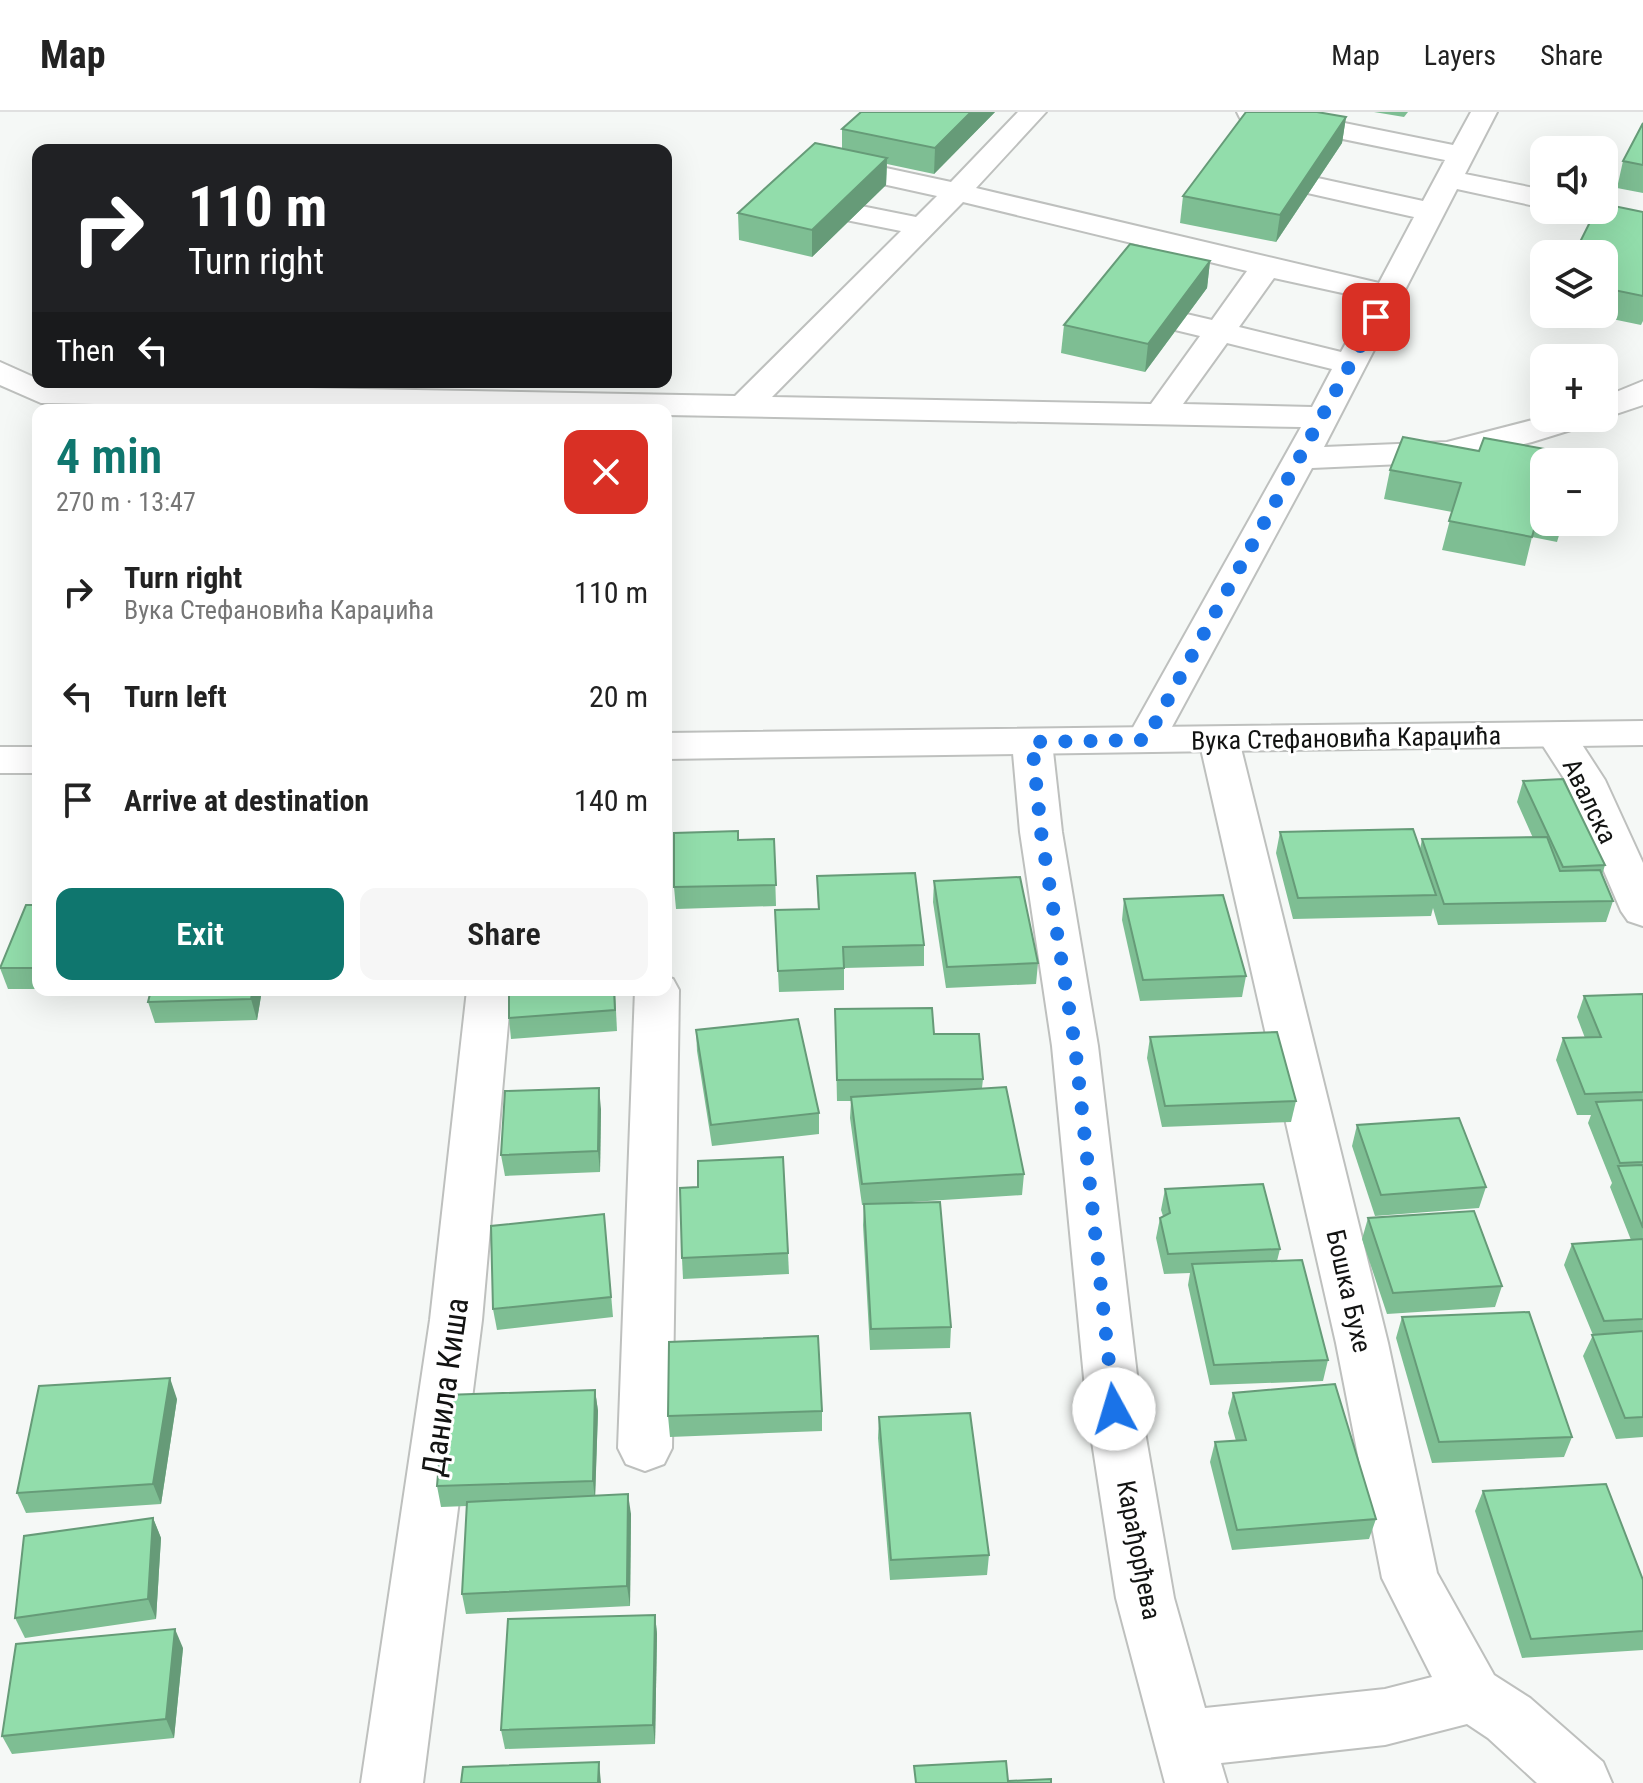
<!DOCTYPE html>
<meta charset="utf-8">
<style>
:root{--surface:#fff;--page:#f6f6f6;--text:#222;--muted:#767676;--line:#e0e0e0;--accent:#0f766e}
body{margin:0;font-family:"Roboto Condensed",sans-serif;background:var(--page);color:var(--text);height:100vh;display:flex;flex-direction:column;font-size:30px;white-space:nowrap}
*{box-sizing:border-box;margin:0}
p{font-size:26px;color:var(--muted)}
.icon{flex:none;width:44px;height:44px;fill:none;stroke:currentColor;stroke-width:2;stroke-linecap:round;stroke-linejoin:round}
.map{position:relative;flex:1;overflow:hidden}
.panel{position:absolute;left:32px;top:292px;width:640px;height:592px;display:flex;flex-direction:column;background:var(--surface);border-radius:16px;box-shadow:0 8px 32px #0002}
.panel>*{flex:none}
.banner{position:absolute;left:32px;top:32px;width:640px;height:244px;border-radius:16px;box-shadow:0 8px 32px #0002;background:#202124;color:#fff;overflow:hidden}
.buttons{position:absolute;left:1530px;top:24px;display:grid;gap:16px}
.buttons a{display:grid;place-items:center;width:88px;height:88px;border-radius:16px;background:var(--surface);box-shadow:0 8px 32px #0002;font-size:40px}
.pin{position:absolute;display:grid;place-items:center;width:68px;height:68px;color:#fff;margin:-34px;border-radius:16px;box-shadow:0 4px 12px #0006}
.me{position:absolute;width:88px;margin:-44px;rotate:354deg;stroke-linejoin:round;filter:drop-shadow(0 0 6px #0008)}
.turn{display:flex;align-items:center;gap:28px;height:168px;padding:0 24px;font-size:36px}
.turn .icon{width:104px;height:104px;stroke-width:2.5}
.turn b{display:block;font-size:56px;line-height:68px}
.then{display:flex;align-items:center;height:76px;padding:0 24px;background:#0003;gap:16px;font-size:30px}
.round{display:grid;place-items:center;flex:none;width:84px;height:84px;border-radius:16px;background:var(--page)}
.overview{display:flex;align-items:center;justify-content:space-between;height:136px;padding:0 24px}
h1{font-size:48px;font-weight:600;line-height:60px;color:var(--accent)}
.primary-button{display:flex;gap:16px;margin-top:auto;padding:16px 24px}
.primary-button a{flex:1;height:92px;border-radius:16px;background:var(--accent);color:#fff;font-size:32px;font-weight:600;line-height:92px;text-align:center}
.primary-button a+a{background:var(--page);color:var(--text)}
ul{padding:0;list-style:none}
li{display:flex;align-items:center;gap:24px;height:104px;padding:0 24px}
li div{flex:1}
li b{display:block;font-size:30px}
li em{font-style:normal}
header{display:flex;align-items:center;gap:48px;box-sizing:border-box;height:112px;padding:0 40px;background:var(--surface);border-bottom:2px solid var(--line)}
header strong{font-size:38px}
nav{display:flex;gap:44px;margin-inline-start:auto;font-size:28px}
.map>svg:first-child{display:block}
</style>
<header>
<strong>Map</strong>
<nav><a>Map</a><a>Layers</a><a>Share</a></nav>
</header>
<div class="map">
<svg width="1643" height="1671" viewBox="0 0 1643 1671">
<rect width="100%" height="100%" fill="#f5f8f6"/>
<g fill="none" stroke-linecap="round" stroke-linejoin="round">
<g stroke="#bec0be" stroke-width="4">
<g id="minor">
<path d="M 1018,0 L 1046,0 L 976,76 L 1379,171 L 1414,105 L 1303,80 L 1299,74 L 1303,68 L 1313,65 L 1423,89 L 1445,48 L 1250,8 L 1240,6 L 1237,0 L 1290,0 L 1453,33 L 1471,0 L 1497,0 L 1465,62 L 1544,78 L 1544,96 L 1457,77 L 1324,335 L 1447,330 L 1544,305 L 1592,306 L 1587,313 L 1532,330 L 1447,350 L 1312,356 L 1160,637 L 1146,640 L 1132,637 L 1126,628 L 1301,315 L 666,303 L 666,298 L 423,298 L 41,291 L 0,273 L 0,250 L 38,267 L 38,270 L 47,271 L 735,284 L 901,119 L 846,108 L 841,102 L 846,96 L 856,93 L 916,105 L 937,84 L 878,71 L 865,76 L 855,74 L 851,68 C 857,59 862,55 872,53 L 951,70 ZM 963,90 L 1247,159 L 1212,208 L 1182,201 L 1171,203 L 1166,210 L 1171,217 L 1200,224 L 1151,292 L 772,285 ZM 1274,166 L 1370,187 L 1341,240 L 1239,215 ZM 1227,231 L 1332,257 L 1312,295 L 1183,292 Z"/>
<path d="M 1643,269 L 1643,293 L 1604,306 L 1604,285 Z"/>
<path d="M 1556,611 L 1570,614 L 1605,668 L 1643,751 L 1643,814 L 1628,809 L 1621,799 L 1565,668 L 1536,623 L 1542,614 Z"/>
<path d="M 1219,616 L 1233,619 L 1239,628 L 1388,1231 L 1437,1461 L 1494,1563 L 1530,1586 L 1603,1650 L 1612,1671 L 1537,1671 L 1488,1626 L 1467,1612 L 1385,1633 L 1221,1651 L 1227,1671 L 1165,1671 L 1116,1486 L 1087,1297 L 1052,934 L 1020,720 L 1012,630 L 1018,621 L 1032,617 L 1046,621 L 1052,630 L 1062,720 L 1098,934 L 1141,1297 L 1174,1486 L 1205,1596 L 1385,1577 L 1432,1565 L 1382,1466 L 1336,1231 L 1199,628 L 1205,619 Z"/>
<path d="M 666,865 L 673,867 L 679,878 L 672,1336 L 664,1352 L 645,1359 L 626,1352 L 618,1336 L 635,878 L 666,878 Z"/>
<path d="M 467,878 L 511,878 L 482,1208 L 423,1671 L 361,1671 L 430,1208 Z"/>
</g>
</g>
<g stroke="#bec0be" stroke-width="4">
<g id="major">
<path d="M 1643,609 L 1643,633 L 666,647 L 666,621 Z"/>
<rect x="0" y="635" width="38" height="26"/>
</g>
</g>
<use href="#minor" fill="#fff" fill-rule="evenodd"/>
<use href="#major" fill="#fff" fill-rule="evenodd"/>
</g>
<g fill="#7ebe93">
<path d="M 995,0 L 934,62 L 887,52 L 886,73 L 812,145 L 739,128 L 738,101 L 842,37 L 842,17 Z"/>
<path d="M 1374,0 L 1408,0 L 1404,5 Z"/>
<path d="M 1346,5 L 1342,31 L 1276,130 L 1180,111 L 1183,84 Z"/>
<path d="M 1643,11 L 1643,81 L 1617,76 L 1623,49 Z"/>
<path d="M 1643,100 L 1643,209 L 1641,213 L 1588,202 L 1604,202 L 1604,142 Z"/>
<path d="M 1210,149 L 1207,176 L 1145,260 L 1061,241 L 1064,213 Z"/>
<path d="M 1479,339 L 1544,350 L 1544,410 L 1563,410 L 1557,430 L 1532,425 L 1525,454 L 1442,438 L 1452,400 L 1384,387 L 1390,358 Z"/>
<path d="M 1523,669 L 1605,753 L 1602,763 L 1613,789 L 1606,810 L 1438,813 L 1433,796 L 1431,804 L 1293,807 L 1276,741 L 1280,720 L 1420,737 L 1422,727 L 1533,726 L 1517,690 Z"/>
<path d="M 774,727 L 776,794 L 676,797 L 674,775 L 738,728 Z"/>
<path d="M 817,764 L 924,833 L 924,854 L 844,856 L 844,878 L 779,880 L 776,819 L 818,797 Z"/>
<path d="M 934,769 L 1038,851 L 1036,872 L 946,876 L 933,790 Z"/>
<path d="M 1124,787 L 1246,864 L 1242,885 L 1140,889 L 1122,808 Z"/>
<path d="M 38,793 L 38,877 L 8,877 L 0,856 Z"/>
<path d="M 262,878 L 257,908 L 155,911 L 148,890 Z"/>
<path d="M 615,878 L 617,919 L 511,927 L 509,906 Z"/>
<path d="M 1643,882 L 1643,1325 L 1616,1327 L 1583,1244 L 1593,1223 L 1564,1153 L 1572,1132 L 1631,1128 L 1610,1075 L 1612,1071 L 1588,1011 L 1591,1003 L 1577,1003 L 1556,948 L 1563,926 L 1585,926 L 1577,905 L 1584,884 Z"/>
<path d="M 835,897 L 934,922 L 983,967 L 982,976 L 1024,1062 L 1022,1083 L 880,1092 L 951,1215 L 950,1236 L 870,1238 L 863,1113 L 864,1093 L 862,1093 L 850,1006 L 851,989 L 837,989 Z"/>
<path d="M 696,918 L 819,1001 L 819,1022 L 712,1034 L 697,939 Z"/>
<path d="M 1150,925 L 1296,989 L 1291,1010 L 1162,1015 L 1147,946 Z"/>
<path d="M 601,997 L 600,1060 L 505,1064 L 501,1043 Z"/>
<path d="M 1357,1013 L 1486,1075 L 1479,1096 L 1375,1104 L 1352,1034 Z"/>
<path d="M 1165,1077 L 1280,1137 L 1277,1149 L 1328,1248 L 1323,1269 L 1210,1273 L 1188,1173 L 1190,1161 L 1164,1162 L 1156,1126 L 1160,1106 L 1163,1104 L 1161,1098 Z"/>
<path d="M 604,1102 L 613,1205 L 497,1218 L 493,1197 Z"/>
<path d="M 1368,1106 L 1502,1174 L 1495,1195 L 1387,1202 L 1362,1127 Z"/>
<path d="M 788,1141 L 789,1162 L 683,1167 L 682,1146 Z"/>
<path d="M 1402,1205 L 1572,1325 L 1564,1345 L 1432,1351 L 1396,1226 Z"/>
<path d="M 595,1278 L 598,1299 L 595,1384 L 631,1402 L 630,1494 L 466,1502 L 462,1482 L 467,1394 L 441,1395 L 437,1374 Z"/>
<path d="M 1233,1281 L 1376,1407 L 1369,1427 L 1232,1438 L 1210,1350 L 1215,1330 L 1236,1329 L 1228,1301 Z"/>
<path d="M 177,1287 L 161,1392 L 26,1401 L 17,1381 Z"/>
<path d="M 822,1299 L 822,1319 L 670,1325 L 668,1304 Z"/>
<path d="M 879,1305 L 989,1443 L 987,1463 L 890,1468 L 878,1326 Z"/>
<path d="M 1483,1379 L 1643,1468 L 1643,1538 L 1522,1546 L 1475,1399 Z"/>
<path d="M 153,1406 L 161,1426 L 156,1507 L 25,1526 L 15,1506 Z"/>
<path d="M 655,1503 L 657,1522 L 655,1632 L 505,1637 L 501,1618 Z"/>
<path d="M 183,1536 L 174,1626 L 12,1642 L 2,1624 Z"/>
</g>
<g fill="#669b78">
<path d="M 971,0 L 995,0 L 934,62 L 935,36 Z"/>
<path d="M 1346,5 L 1342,31 L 1276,130 L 1280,103 Z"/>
<path d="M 887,46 L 886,73 L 812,145 L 812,118 Z"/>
<path d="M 1210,149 L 1207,176 L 1145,260 L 1148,232 Z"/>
<path d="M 253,878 L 262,878 L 257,908 L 251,887 Z"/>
<path d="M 599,976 L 601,997 L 600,1060 L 598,1039 Z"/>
<path d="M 170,1266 L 177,1287 L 161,1392 L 153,1372 Z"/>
<path d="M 595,1278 L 598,1299 L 595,1389 L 593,1369 Z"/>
<path d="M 628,1382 L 631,1402 L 630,1494 L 627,1474 Z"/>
<path d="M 153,1406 L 161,1426 L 156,1507 L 148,1487 Z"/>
<path d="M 655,1503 L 657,1522 L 655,1632 L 653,1613 Z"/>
<path d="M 175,1517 L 183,1536 L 174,1626 L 166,1607 Z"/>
<path d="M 599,1650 L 601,1671 L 598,1671 Z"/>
</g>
<g fill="#92ddab" stroke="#669b78" stroke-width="2">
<path d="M 861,0 L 971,0 L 935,36 L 842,17 Z"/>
<path d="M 1246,0 L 1317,0 L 1346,5 L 1280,103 L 1183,84 Z"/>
<path d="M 1643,11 L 1643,53 L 1623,49 Z"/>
<path d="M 815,31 L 887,46 L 812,118 L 738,101 Z"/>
<path d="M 1604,92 L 1643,100 L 1643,184 L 1604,176 L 1604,142 L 1574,142 L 1596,98 L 1604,98 Z"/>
<path d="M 1130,132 L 1210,149 L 1148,232 L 1064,213 Z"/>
<path d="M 1403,325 L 1479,339 L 1484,326 L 1556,339 L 1553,350 L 1544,350 L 1544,396 L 1540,396 L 1532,425 L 1449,409 L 1461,371 L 1390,358 Z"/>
<path d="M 1563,667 L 1605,753 L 1563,755 L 1523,669 Z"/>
<path d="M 1413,717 L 1436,783 L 1298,786 L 1280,720 Z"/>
<path d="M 738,719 L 738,728 L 774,727 L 776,773 L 674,775 L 674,721 Z"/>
<path d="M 1547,725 L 1560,759 L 1600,758 L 1613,789 L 1444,792 L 1422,727 Z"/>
<path d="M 915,761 L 924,833 L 843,835 L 844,856 L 778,859 L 775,798 L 819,797 L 817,764 Z"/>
<path d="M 1020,765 L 1038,851 L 947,855 L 934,769 Z"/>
<path d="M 1223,783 L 1246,864 L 1143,868 L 1124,787 Z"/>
<path d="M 26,793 L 38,793 L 38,856 L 0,856 Z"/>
<path d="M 151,878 L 253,878 L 251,887 L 148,890 Z"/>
<path d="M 509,878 L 614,878 L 615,898 L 509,906 Z"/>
<path d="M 1643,882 L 1643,980 L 1585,982 L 1563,926 L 1601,925 L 1584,884 Z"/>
<path d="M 932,896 L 934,922 L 979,922 L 983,967 L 837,968 L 835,897 Z"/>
<path d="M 798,907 L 819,1001 L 711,1013 L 696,918 Z"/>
<path d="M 1277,920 L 1296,989 L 1165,994 L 1150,925 Z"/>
<path d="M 1006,975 L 1024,1062 L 862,1072 L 851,985 Z"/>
<path d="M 599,976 L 598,1039 L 501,1043 L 505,979 Z"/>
<path d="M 1643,988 L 1643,1050 L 1620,1051 L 1596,990 Z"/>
<path d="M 1459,1006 L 1486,1075 L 1381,1083 L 1357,1013 Z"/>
<path d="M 783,1045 L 788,1141 L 682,1146 L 680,1076 L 698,1075 L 698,1049 Z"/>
<path d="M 1643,1053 L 1643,1116 L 1618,1054 Z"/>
<path d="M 1263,1072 L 1280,1137 L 1168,1142 L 1160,1106 L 1170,1101 L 1165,1077 Z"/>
<path d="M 940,1090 L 951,1215 L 871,1217 L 864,1092 Z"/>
<path d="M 1474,1099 L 1502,1174 L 1393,1181 L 1368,1106 Z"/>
<path d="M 604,1102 L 611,1185 L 493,1197 L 491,1114 Z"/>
<path d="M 1643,1127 L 1643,1207 L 1604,1209 L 1572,1132 Z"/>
<path d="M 1302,1148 L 1328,1248 L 1214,1253 L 1192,1152 Z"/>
<path d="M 1529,1200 L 1572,1325 L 1439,1330 L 1402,1205 Z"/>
<path d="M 1643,1219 L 1643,1305 L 1625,1306 L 1592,1223 Z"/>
<path d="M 818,1224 L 822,1299 L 668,1304 L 669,1230 Z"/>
<path d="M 170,1266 L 153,1372 L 17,1381 L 39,1274 Z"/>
<path d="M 1335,1272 L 1376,1407 L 1237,1418 L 1215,1330 L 1246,1328 L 1233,1281 Z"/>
<path d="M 595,1278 L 593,1369 L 437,1374 L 445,1283 Z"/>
<path d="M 970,1301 L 989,1443 L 891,1448 L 879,1305 Z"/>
<path d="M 1606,1372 L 1643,1468 L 1643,1519 L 1531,1527 L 1483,1379 Z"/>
<path d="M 628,1382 L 627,1474 L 462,1482 L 467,1390 Z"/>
<path d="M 153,1406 L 148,1487 L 15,1506 L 24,1424 Z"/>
<path d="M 655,1503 L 653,1613 L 501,1618 L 508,1507 Z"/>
<path d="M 175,1517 L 166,1607 L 2,1624 L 16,1532 Z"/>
<path d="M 1006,1649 L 1008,1669 L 1051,1667 L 1051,1671 L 916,1671 L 914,1654 Z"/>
<path d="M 599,1650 L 598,1671 L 461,1671 L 463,1655 Z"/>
</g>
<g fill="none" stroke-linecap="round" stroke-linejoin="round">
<path stroke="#1a73e8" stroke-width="14" stroke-dasharray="0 25.2" d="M 1114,1297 L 1075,934 L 1041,720 L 1032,630 L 1146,628 L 1376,205"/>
</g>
<g text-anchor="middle" stroke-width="6" stroke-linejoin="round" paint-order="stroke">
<g font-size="26" fill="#121312" stroke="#fff">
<text transform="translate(1346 626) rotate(-1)" y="9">Вука Стефановића Караџића</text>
<text transform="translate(1590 689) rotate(64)" y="9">Авалска</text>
<text transform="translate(1349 1179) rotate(77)" y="9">Бошка Бухе</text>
<text transform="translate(1139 1438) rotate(79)" y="9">Карађорђева</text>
</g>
<g font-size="32" fill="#121312" stroke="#fff">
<text transform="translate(445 1275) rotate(-82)" y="11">Данила Киша</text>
</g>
</g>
</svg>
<div class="buttons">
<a><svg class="icon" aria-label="sound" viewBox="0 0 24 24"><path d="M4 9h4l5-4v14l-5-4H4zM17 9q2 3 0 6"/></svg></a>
<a><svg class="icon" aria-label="layers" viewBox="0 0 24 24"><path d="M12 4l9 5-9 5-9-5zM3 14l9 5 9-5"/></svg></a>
<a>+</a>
<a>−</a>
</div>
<div class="pin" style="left:1376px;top:205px;background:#d93025"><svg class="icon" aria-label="arrive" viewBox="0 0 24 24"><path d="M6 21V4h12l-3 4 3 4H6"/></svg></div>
<svg class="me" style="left:1114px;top:1297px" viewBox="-20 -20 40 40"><circle r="19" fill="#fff"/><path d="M0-13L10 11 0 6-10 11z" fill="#1a73e8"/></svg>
<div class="banner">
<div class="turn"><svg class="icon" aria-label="right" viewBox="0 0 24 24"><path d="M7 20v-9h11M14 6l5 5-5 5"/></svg><div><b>110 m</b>Turn right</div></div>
<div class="then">Then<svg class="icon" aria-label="left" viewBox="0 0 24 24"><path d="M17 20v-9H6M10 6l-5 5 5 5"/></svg></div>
</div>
<section class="panel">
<div class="overview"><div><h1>4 min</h1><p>270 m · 13:47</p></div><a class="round" style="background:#d93025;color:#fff"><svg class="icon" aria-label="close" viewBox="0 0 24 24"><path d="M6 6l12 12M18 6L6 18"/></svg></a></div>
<ul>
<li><svg class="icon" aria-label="right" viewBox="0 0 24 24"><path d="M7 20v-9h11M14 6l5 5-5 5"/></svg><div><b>Turn right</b><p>Вука Стефановића Караџића</p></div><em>110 m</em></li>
<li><svg class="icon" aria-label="left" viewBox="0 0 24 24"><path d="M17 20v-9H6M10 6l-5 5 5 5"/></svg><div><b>Turn left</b></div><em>20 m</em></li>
<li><svg class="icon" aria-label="arrive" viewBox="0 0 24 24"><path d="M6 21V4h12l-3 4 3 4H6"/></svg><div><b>Arrive at destination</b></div><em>140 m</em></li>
</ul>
<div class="primary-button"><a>Exit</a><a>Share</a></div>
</section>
</div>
